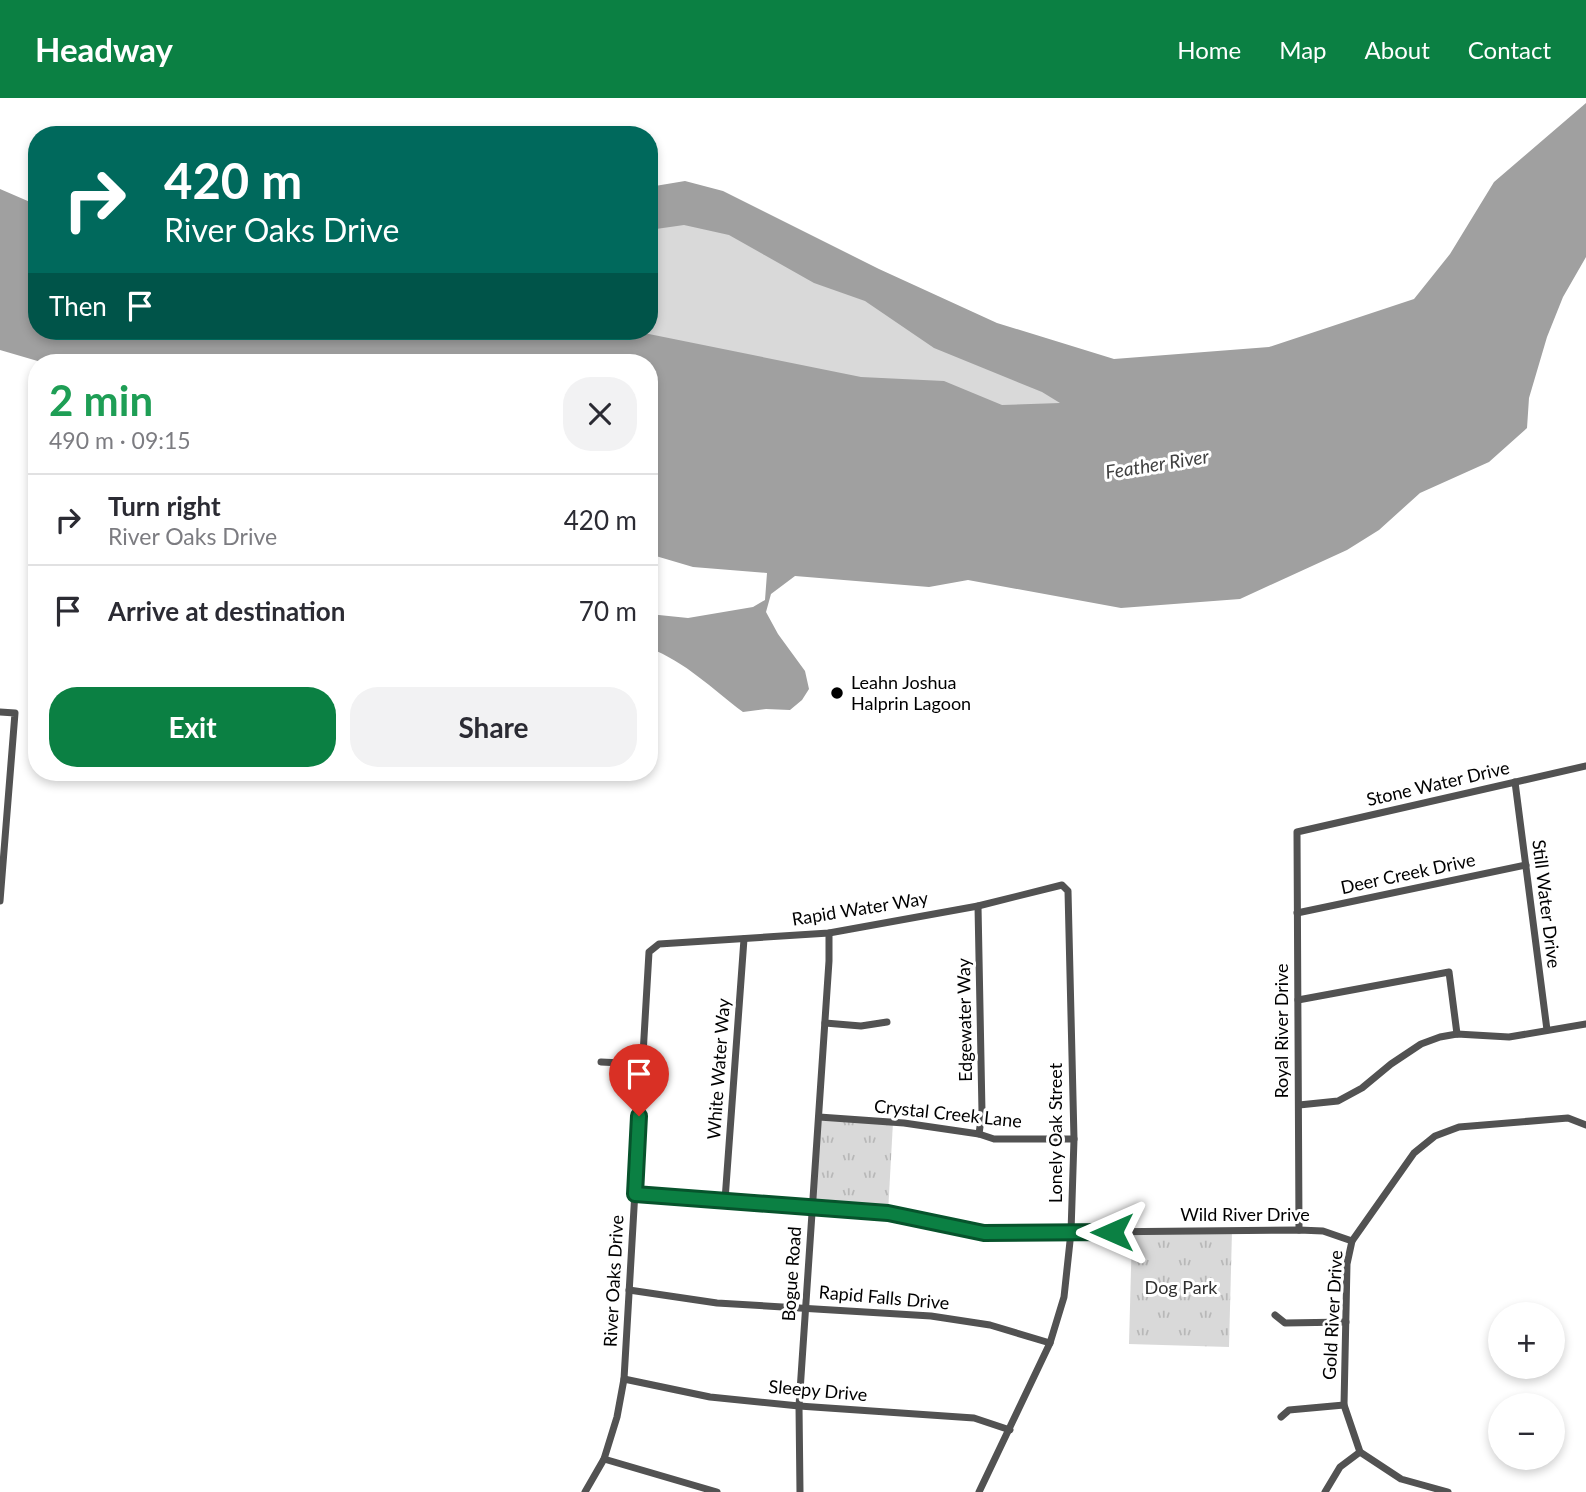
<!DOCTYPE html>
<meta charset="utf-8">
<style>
:root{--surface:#fff;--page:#f2f2f3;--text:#2b2b33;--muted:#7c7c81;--line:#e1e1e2;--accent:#0b8043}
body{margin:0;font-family:Lato,sans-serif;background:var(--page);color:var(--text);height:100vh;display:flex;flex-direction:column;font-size:26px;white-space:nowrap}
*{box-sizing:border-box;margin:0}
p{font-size:23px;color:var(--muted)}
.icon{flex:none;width:38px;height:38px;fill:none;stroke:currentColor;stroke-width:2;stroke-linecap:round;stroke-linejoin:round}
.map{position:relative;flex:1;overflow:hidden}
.drawer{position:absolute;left:28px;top:256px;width:630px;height:427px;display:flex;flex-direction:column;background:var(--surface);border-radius:28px;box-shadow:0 4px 10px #0003}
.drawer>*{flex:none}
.hud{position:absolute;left:28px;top:28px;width:630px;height:214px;border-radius:28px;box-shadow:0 4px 10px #0003;background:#00695c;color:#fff;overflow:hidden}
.fabs{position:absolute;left:1488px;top:1204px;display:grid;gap:14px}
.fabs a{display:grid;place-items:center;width:77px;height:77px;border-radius:50%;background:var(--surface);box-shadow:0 4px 10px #0003;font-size:35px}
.pin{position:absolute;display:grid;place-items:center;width:60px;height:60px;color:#fff;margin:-72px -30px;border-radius:50% 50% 50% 0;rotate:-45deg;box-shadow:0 0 7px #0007}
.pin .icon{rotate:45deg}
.me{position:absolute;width:77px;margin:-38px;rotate:270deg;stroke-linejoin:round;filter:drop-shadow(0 0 5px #0008)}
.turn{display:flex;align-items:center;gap:24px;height:147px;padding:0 21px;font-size:32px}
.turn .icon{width:91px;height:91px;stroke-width:2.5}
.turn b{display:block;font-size:49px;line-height:60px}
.then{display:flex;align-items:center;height:66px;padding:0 21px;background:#0003;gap:14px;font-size:26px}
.round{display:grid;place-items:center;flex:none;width:74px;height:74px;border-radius:28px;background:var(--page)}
.head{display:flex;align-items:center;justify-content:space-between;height:119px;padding:0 21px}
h1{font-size:42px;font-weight:700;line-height:52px;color:#1e9e55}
.cta{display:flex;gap:14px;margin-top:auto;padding:14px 21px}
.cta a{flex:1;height:80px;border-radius:28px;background:var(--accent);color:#fff;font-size:28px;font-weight:700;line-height:80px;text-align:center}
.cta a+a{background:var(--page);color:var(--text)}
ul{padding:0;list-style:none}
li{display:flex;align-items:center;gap:21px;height:91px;padding:0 21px;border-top:2px solid var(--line)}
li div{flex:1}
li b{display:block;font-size:26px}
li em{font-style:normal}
header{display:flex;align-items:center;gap:42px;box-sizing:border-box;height:98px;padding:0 35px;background:var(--accent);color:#fff}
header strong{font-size:33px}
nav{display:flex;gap:38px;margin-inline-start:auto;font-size:24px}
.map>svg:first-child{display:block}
</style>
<header>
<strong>Headway</strong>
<nav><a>Home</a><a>Map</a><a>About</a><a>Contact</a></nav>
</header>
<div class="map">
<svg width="1586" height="1394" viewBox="0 0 1586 1394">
<defs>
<pattern id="park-tufts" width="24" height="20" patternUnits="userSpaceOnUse" patternTransform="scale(1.75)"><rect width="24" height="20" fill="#d9d9d9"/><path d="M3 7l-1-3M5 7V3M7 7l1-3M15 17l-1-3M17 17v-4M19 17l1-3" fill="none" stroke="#b8b8b8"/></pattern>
</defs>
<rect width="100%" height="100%" fill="#fff"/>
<path fill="#d9d9d9" d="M 649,106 L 674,106 L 1093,302 L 972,321 L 596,233 L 649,233 Z"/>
<g fill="url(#park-tufts)">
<path d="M 819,1019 L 893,1024 L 888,1115 L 812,1108 Z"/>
<path d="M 1232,1133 L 1229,1249 L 1129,1246 L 1132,1134 Z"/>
</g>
<path fill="#a0a0a0" d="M 1586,5 L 1586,159 L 1563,199 L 1547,239 L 1529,300 L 1527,330 L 1489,364 L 1420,395 L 1379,432 L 1347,452 L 1240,501 L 1121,510 L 968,482 L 929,489 L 795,478 L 771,496 L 766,514 L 778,536 L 805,573 L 809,591 L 802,602 L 790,612 L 766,611 L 743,614 C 712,591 686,564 649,550 L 649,516 L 688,520 L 753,509 L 765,502 L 767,475 L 693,469 L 649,456 L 649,264 L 41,264 L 0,252 L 0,91 L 37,107 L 37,233 L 634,233 L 861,279 L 944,283 L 1002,307 L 1060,305 L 1042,294 L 934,250 L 865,203 L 814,185 L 729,137 L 684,127 L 649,132 L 649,89 L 685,83 L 723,93 L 879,171 L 997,225 L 1114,261 L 1269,249 L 1414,201 L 1450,156 L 1494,84 Z"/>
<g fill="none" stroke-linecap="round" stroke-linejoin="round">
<g stroke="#525252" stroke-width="7">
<path d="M 0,614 L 15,615 L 0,803"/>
<path d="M 1515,684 L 1547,932"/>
<path d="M 978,808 L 982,1014 L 979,1036"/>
<path d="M 1297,815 L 1526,767"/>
<path d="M 1298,902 L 1449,874 L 1457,936"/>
<path d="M 825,925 L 861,928 L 887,924"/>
<path d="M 601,964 L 643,966"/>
<path d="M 1299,1007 L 1338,1003 L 1362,990 L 1391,966 L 1421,946 L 1440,939 L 1457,936 L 1509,939 L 1586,926"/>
<path d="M 819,1019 L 904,1025 L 979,1036 L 994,1041 L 1074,1041"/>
<path d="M 635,1096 L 888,1115 L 984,1135 L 1299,1132 L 1323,1133 L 1352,1143"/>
<path d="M 725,1102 L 744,841"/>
<path d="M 1299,1132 L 1297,734 L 1586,668"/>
<path d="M 629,1192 L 717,1205 L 931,1218 L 990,1227 L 1050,1245"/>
<path d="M 1275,1217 L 1285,1225 L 1346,1224"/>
<path d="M 624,1281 L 710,1299 L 799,1308 L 974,1320 L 1010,1332"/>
<path d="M 1281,1319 L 1289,1312 L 1344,1307"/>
<path d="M 604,1361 L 717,1394"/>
<path d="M 585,1394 L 604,1361 L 617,1319 L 624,1281 L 649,854 L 659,846 L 829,835 L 978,808 L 1062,787 L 1068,793 L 1074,1041 L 1071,1134 L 1064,1199 L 1050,1245 L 979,1394"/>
<path d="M 800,1394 L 799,1308 L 829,863 L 829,835"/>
<path d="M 1325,1394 L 1340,1369 L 1360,1354"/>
<path d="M 1448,1394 L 1401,1381 L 1360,1354 L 1344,1307 L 1347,1166 L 1352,1143 L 1414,1055 L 1435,1038 L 1459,1029 L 1568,1020 L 1586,1027"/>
</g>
</g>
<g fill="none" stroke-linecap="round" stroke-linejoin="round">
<g stroke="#07532c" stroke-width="18">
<path id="route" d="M 639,1018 L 635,1096 L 888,1115 L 984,1135 L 1112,1134"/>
</g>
<use href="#route" stroke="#0b8043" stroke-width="12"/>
</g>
<circle fill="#000" stroke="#fff" stroke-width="2.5" cx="837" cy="595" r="7"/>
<g text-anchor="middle" stroke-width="6" stroke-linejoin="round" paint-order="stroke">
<g font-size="18" fill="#000" stroke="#fff" text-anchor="start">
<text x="851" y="591">Leahn Joshua<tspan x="851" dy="21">Halprin Lagoon</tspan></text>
</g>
<g font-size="18" fill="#000" stroke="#fff">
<text transform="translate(1438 686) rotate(-13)" y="6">Stone Water Drive</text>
<text transform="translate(1408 776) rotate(-12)" y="6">Deer Creek Drive</text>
<text transform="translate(1546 806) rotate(83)" y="6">Still Water Drive</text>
<text transform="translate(860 811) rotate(-9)" y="6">Rapid Water Way</text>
<text transform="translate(965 922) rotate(-91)" y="6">Edgewater Way</text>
<text transform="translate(1282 933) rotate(-90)" y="6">Royal River Drive</text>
<text transform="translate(719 971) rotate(-86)" y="6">White Water Way</text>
<text transform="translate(948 1016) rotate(6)" y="6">Crystal Creek Lane</text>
<text transform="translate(1056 1035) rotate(-90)" y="6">Lonely Oak Street</text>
<text x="1245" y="1123">Wild River Drive</text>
<text transform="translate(792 1176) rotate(-86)" y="6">Bogue Road</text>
<text transform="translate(614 1183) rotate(-87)" y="6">River Oaks Drive</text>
<text transform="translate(884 1200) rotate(5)" y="6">Rapid Falls Drive</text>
<text transform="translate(1333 1217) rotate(-87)" y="6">Gold River Drive</text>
<text transform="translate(818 1293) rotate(5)" y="6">Sleepy Drive</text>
</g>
<g font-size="18" fill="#303030" stroke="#fff">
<text x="1181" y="1196">Dog Park</text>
</g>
<g font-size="19" font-style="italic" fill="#414141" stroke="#fff">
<text transform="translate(1157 366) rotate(-9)" y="7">Feather River</text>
</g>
</g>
</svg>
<div class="fabs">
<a>+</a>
<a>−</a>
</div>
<div class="pin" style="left:639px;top:1018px;background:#d93025"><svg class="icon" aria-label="arrive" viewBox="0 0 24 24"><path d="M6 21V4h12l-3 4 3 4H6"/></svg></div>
<svg class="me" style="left:1112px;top:1134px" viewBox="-20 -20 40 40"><path d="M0-17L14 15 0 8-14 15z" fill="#0b8043" stroke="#fff" stroke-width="4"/></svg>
<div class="hud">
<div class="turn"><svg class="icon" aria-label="right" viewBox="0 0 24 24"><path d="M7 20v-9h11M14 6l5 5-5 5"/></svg><div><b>420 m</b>River Oaks Drive</div></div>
<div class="then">Then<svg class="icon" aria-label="arrive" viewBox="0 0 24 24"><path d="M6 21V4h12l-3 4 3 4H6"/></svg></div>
</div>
<section class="drawer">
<div class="head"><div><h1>2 min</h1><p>490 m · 09:15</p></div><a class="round"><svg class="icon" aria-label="close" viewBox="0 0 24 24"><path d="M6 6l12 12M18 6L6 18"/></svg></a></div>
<ul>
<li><svg class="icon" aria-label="right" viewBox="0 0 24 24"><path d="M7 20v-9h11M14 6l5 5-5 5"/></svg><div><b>Turn right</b><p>River Oaks Drive</p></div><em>420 m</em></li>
<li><svg class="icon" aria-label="arrive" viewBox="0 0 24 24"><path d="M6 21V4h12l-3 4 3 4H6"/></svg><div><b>Arrive at destination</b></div><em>70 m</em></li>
</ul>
<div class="cta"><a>Exit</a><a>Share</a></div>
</section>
</div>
